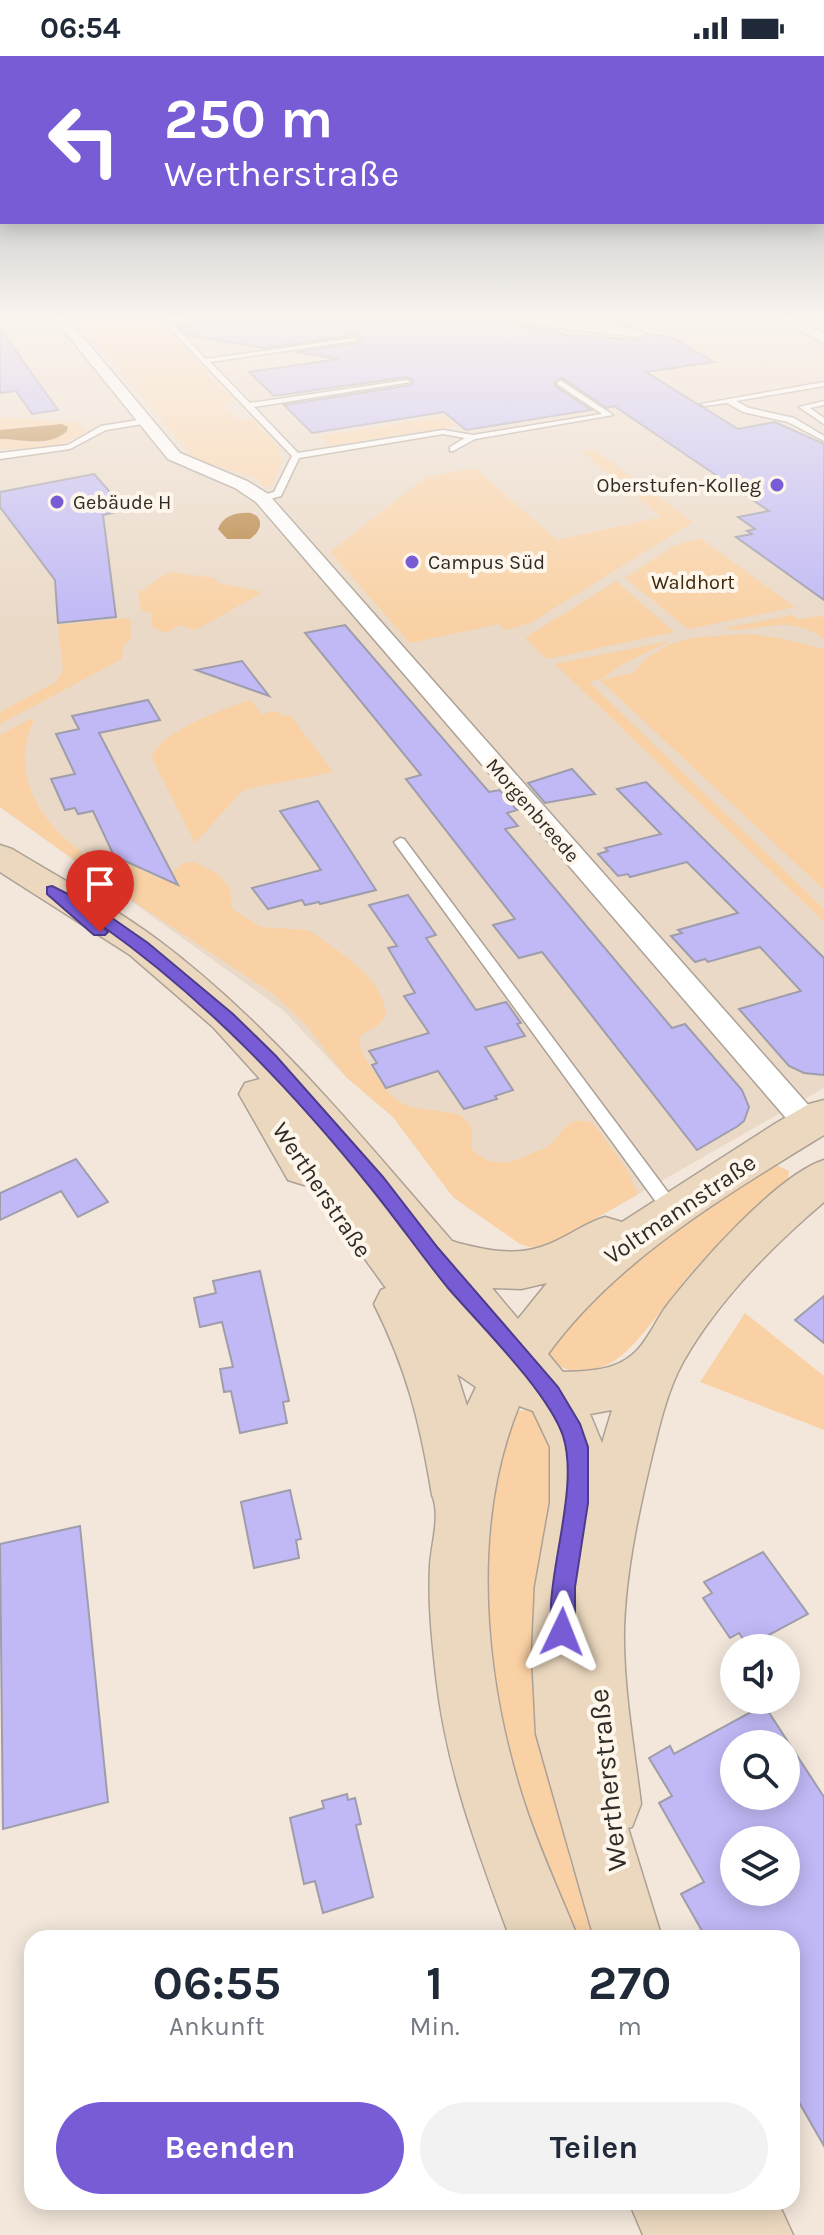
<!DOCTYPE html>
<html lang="de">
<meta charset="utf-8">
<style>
:root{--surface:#fff;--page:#f2f2f3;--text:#1f2937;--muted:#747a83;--accent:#775cd6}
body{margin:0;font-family:Karla,sans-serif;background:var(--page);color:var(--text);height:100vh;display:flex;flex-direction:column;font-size:30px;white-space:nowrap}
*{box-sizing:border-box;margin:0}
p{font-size:26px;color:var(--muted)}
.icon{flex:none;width:44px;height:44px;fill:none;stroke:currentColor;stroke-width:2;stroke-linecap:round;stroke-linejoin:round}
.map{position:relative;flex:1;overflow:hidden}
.details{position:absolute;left:24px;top:1874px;width:776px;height:280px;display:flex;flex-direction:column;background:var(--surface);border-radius:24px;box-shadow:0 4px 20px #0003}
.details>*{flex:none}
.guide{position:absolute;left:0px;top:0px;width:824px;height:168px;box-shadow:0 4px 20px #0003;background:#775cd6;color:#fff;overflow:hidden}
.fabs{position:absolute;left:720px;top:1578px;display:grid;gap:16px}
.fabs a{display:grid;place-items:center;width:80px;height:80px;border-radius:50%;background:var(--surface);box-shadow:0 4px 20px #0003;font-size:40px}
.pin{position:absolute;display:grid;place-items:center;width:68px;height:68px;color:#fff;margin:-82px -34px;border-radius:50% 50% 50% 0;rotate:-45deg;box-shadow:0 0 8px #0007}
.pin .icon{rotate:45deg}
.me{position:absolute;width:88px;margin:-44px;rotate:2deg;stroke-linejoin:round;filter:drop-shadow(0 0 6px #0008)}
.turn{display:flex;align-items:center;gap:28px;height:168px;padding:0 32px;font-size:36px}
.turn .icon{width:104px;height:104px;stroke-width:2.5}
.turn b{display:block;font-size:56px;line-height:68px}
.eta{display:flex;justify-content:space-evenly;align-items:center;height:136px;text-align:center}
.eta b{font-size:48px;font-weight:700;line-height:56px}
.cta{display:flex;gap:16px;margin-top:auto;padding:16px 32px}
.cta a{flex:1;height:92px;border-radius:48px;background:var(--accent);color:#fff;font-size:32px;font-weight:700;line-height:92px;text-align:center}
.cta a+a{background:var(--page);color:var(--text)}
.status{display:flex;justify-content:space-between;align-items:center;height:56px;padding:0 40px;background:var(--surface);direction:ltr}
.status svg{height:22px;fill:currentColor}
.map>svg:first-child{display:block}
</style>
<div class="status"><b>06:54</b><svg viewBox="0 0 49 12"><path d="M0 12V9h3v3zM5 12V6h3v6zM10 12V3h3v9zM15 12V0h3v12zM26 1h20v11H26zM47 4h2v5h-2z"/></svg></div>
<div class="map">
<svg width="824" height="2179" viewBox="0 0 824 2179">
<rect width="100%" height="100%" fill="#f3e7db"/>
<path fill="#ead9c7" d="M 0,261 L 824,261 L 824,1032 L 541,1194 L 520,1188 L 453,1141 L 393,1061 L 346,1021 L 283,954 L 0,751 Z"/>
<g fill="#f9d1a4">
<path d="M 77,261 L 155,261 L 234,345 L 222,348 L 239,365 L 252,363 L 278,391 L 282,405 L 271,430 L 265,431 L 254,421 L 194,403 Z"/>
<path d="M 445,360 L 456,370 L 330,390 L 320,380 Z"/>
<path d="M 0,361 L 75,366 L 85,372 L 82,379 L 53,391 L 0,393 L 0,383 L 42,387 L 53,384 L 62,368 L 0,374 Z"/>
<path d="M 593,393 L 693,466 L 530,567 L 505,574 L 499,568 L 410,587 L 330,496 L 426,421 L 475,412 L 557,484 L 661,461 L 581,395 Z"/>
<path d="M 700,482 L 795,551 L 688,573 L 625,522 L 673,490 Z"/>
<path d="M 169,516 L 215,522 L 218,527 L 263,536 L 195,574 L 180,569 L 165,577 L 152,571 L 152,558 L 141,554 L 138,535 L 147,534 L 146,531 Z"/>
<path d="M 616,525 L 674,576 L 547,603 L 525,582 Z"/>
<path d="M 792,559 L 798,563 L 824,560 L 824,583 C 785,555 762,578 722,573 Z"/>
<path d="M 130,562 L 131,582 L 123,590 L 122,603 L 0,668 L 0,656 L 56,626 L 63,614 L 58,569 Z"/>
<path d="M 746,578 L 780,582 L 824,593 L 824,834 L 599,623 L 589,626 L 824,853 L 824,866 L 555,608 L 670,585 L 621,609 L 600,624 L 633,617 L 648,601 L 668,589 L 691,582 Z"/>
<path d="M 250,644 L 261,658 L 278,655 L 282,660 L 290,659 L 333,716 L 251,732 L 241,736 L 195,787 L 152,702 C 157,677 226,652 250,644 Z"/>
<path d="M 30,663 L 34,665 C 10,711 36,761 74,790 C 84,798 94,806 107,807 C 121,808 136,802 149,799 L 154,803 L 139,813 L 162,824 L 184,807 L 194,806 L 218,818 L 230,832 L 232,853 L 261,871 L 306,874 L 313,877 C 343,899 382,920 386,959 L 379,969 L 359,980 C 360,997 367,1005 376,1019 C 384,1031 391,1043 406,1049 C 433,1061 480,1044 471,1092 C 490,1113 512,1108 535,1096 C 540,1094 548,1091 552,1087 C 565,1073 569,1059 593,1067 L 626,1112 L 638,1138 L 540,1194 L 520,1188 L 453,1141 L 393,1061 L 346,1021 L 308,971 L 275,939 L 112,831 L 0,751 L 0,679 Z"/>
<path d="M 774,1108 L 789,1115 L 788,1123 C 755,1155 720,1184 690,1218 C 670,1241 640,1287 617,1303 C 595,1318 561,1323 547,1296 L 598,1230 L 763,1110 Z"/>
<path d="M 745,1257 L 824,1320 L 824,1374 L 700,1326 Z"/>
<path d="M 532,1354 L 547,1359 L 555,1373 L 552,1719 L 570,1806 L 598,1882 L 564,1882 L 497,1681 L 478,1495 L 508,1362 L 517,1355 Z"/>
</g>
<g fill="#b6803d">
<path d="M 62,368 L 68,371 L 67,375 C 49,392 23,383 0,383 L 0,374 Z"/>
<path d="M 251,457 L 257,460 C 264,469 258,477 250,483 L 227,483 L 218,473 C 223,459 238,456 251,457 Z"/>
</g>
<g fill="#c0b9f6" stroke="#9f9dac" stroke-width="2" fill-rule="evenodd">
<path d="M 238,261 L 514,261 L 520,270 L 557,275 L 565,279 L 637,284 L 647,278 L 670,281 L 714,306 L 646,316 L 738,373 L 775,366 L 824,388 L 824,544 L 736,481 L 752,478 L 747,475 L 755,473 L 738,461 L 769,455 L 614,350 L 607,352 L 562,322 L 555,326 L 555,330 L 591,354 L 466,374 L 444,356 L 312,377 L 284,349 L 411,329 L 414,325 L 407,321 L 274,340 L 249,316 L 339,303 L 296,296 L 359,287 L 362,283 L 355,279 L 265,292 L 188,279 L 178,269 Z"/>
<path d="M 0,272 L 30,315 L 58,354 L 32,358 L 16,335 L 0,337 Z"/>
<path d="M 94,418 L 126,454 L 103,459 L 116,561 L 58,567 L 55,524 L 0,451 L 0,436 Z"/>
<path d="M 345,569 L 489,736 L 500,734 L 517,754 L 507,757 L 518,770 L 505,773 L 672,972 L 685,968 L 742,1034 L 749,1051 L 744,1065 L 738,1070 L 697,1094 L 542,896 L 519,902 L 493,869 L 515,863 L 406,723 L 421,719 L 305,577 Z"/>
<path d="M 242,605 L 269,640 L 196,614 Z"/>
<path d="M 148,644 L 160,664 L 99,677 L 178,829 L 114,800 L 93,755 L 78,758 L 75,752 L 65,754 L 51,723 L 75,718 L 56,678 L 79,673 L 72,660 Z"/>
<path d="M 572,713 L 595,738 L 545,747 L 528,727 Z"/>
<path d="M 646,726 L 824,902 L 824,1019 L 804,1017 L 789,1010 L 739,953 L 801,935 L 760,891 L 708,906 L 705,903 L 695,906 L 671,880 L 682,877 L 678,874 L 738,857 L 687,806 L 630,821 L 628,818 L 618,820 L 598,798 L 608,795 L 605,792 L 661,778 L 617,733 Z"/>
<path d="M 318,745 L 376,834 L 320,848 L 319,846 L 305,849 L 302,844 L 268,853 L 252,832 L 321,814 L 280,755 Z"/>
<path d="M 408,839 L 436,879 L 426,882 L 476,954 L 506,946 L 521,967 L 517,968 L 525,980 L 485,991 L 513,1034 L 495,1040 L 497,1043 L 464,1053 L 438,1015 L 386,1032 L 372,1009 L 377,1007 L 369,995 L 429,977 L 404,940 L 415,937 L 388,892 L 397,890 L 369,849 Z"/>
<path d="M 76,1103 L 108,1146 L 78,1161 L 61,1135 L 0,1164 L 0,1137 Z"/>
<path d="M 260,1215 L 289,1345 L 283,1346 L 287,1367 L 240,1377 L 231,1335 L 224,1336 L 220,1313 L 233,1311 L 222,1266 L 200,1271 L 194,1242 L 216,1237 L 213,1225 Z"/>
<path d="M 824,1240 L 824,1287 L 795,1264 Z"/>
<path d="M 290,1434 L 301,1483 L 296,1484 L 299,1502 L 254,1512 L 241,1446 Z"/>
<path d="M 80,1470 L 108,1746 L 3,1773 L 0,1488 Z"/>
<path d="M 763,1496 L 808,1558 L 748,1590 L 739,1577 L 730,1582 L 703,1542 L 712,1537 L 704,1526 Z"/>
<path d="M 764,1649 L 824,1741 L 824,2090 L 792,2034 L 792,1882 L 706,1882 L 681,1838 L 704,1826 L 659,1747 L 672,1740 L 649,1702 L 670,1690 L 674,1698 ZM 734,1688 L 786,1688 L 786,1740 L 734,1740 ZM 734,1784 L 786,1784 L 786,1836 L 734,1836 Z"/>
<path d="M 347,1738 L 348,1744 L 355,1742 L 361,1768 L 356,1769 L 373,1841 L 323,1857 L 315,1825 L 304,1828 L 290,1762 L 324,1752 L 322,1745 Z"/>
</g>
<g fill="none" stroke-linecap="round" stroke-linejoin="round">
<g stroke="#aca195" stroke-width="3">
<g id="lane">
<path d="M 159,261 L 199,261 L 171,266 L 206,303 L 355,282 L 359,284 L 210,306 L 250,347 L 407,324 L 411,326 L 254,351 L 298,397 L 443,374 L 473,379 L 602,358 L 557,328 L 560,324 L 613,359 L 475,383 L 453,395 L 450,395 L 450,391 L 465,382 L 443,378 L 299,402 L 281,440 L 262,445 L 258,442 L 259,440 L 274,436 L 292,400 Z"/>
<path d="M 824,326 L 824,330 L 736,345 L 749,352 L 794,362 L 824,380 L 824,385 L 788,366 L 743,356 L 727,347 L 705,350 L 701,348 Z"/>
<path d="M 824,345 L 824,349 L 810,352 L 824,362 L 824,368 L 799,351 Z"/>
<path d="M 145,363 L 148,367 L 106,374 L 70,393 L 0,403 L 0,397 L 68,389 L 101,370 Z"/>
<path d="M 400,782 L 404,783 L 679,1151 L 681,1156 L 679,1161 L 667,1161 L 396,789 L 394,786 Z"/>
</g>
</g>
<g stroke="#aca195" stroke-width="3">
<g id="street">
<path d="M 53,261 L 66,261 L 180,397 L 247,425 L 268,438 L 818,1060 L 823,1068 L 818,1076 L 808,1079 L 798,1076 L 256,446 L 235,432 L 168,403 Z"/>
<path d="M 521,261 L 637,273 L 644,277 L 637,281 L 526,268 L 521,267 Z"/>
<path d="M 776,261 L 793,261 L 824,278 L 824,287 Z"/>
</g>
</g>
<g stroke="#aca195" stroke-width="3">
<g id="secondary">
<path d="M 0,789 L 12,793 C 60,822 112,850 158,884 C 270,968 360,1079 452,1185 L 458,1187 C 485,1194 514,1200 541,1191 C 564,1184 582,1168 605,1161 L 622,1166 L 776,1067 L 809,1048 L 824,1044 L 824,1079 C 726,1139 616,1204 548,1298 L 563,1316 C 588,1315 614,1315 633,1298 C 647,1287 656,1263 668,1248 C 699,1208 777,1119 824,1104 L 824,1146 C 772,1190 717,1246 683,1306 C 667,1335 659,1371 651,1404 C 638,1459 626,1515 624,1572 C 623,1631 634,1690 641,1748 L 632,1771 L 628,1772 L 662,1882 L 594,1882 L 536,1678 L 532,1599 L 535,1531 L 550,1447 L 550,1391 L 533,1355 L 519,1350 C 470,1469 484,1619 522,1740 C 537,1788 559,1835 578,1882 L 510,1882 C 478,1796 446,1712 436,1620 C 432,1584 428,1547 430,1510 C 431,1488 441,1460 432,1439 C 420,1366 407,1314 374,1248 L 381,1234 L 386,1232 L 310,1127 L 304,1129 L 288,1124 L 239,1038 L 245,1027 L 260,1023 L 213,971 L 130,899 L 0,816 ZM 547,1227 L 518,1263 L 492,1232 L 521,1233 ZM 457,1318 L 476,1331 L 467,1350 ZM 612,1354 L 602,1387 L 590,1358 Z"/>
<path d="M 629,2146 L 778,2146 L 793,2179 L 643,2179 Z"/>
</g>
</g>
<use href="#lane" fill="#fff" fill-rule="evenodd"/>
<use href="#street" fill="#fff" fill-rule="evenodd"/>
<use href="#secondary" fill="#ebd8be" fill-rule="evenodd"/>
</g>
<linearGradient id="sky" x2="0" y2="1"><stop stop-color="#949fa4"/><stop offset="0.46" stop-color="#faf4ef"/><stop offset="1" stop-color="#faf4ef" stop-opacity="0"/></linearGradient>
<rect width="824" height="567" fill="url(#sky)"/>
<path fill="#775cd6" stroke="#4d3c8b" stroke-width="2" d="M 52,830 L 102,855 L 148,887 L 233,958 L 276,1000 L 383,1121 L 438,1192 L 558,1331 L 580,1368 L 588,1391 L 588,1447 L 575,1531 L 575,1576 L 571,1585 L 562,1588 L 554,1585 C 549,1573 551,1561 551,1549 C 553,1500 578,1426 563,1380 C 548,1336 480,1269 448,1232 C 421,1199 397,1164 370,1131 C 291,1033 204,942 101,869 L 108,876 L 105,879 L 94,879 L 47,838 L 47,831 Z"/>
<g fill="#775cd6" stroke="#fef5eb" stroke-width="3">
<circle cx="777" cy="429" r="8"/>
<circle cx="57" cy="446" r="8"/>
<circle cx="412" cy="506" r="8"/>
</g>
<g text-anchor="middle" stroke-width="8" stroke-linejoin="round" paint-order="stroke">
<g font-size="20" fill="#2f2b26" stroke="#fef5eb" text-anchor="start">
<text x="761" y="436" text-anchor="end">Oberstufen-Kolleg</text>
<text x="73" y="453">Gebäude H</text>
<text x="428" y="513">Campus Süd</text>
</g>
<g font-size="20" fill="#3e2708" stroke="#fef5eb">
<text x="693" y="533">Waldhort</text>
</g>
<g font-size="20" fill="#2f2b26" stroke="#fef5eb">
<text transform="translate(533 754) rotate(49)" y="7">Morgenbreede</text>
</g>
<g font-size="24" fill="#2f2b26" stroke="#fef5eb">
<text transform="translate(322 1134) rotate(56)" y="8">Wertherstraße</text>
<text transform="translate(680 1153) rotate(-34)" y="8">Voltmannstraße</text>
</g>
<g font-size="28" fill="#2f2b26" stroke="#fef5eb">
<text transform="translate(607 1724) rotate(-96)" y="10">Wertherstraße</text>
</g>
</g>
</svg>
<div class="fabs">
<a><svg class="icon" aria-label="sound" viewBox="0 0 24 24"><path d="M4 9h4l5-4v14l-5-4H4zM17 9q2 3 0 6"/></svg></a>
<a><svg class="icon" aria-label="search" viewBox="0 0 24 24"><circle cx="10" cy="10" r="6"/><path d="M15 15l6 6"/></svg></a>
<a><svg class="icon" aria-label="layers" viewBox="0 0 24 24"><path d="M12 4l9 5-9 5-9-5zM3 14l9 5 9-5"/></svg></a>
</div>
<div class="pin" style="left:100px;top:876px;background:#d93025"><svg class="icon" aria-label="arrive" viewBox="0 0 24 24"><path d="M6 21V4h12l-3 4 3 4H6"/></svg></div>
<svg class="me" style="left:562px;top:1576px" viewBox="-20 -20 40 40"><path d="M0-17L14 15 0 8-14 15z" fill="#775cd6" stroke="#fff" stroke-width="4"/></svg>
<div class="guide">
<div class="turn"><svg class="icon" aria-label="left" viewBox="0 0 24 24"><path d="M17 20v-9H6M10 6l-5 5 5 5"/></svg><div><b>250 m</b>Wertherstraße</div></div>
</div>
<section class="details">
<div class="eta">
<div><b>06:55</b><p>Ankunft</p></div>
<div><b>1</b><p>Min.</p></div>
<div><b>270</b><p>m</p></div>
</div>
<div class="cta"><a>Beenden</a><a>Teilen</a></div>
</section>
</div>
